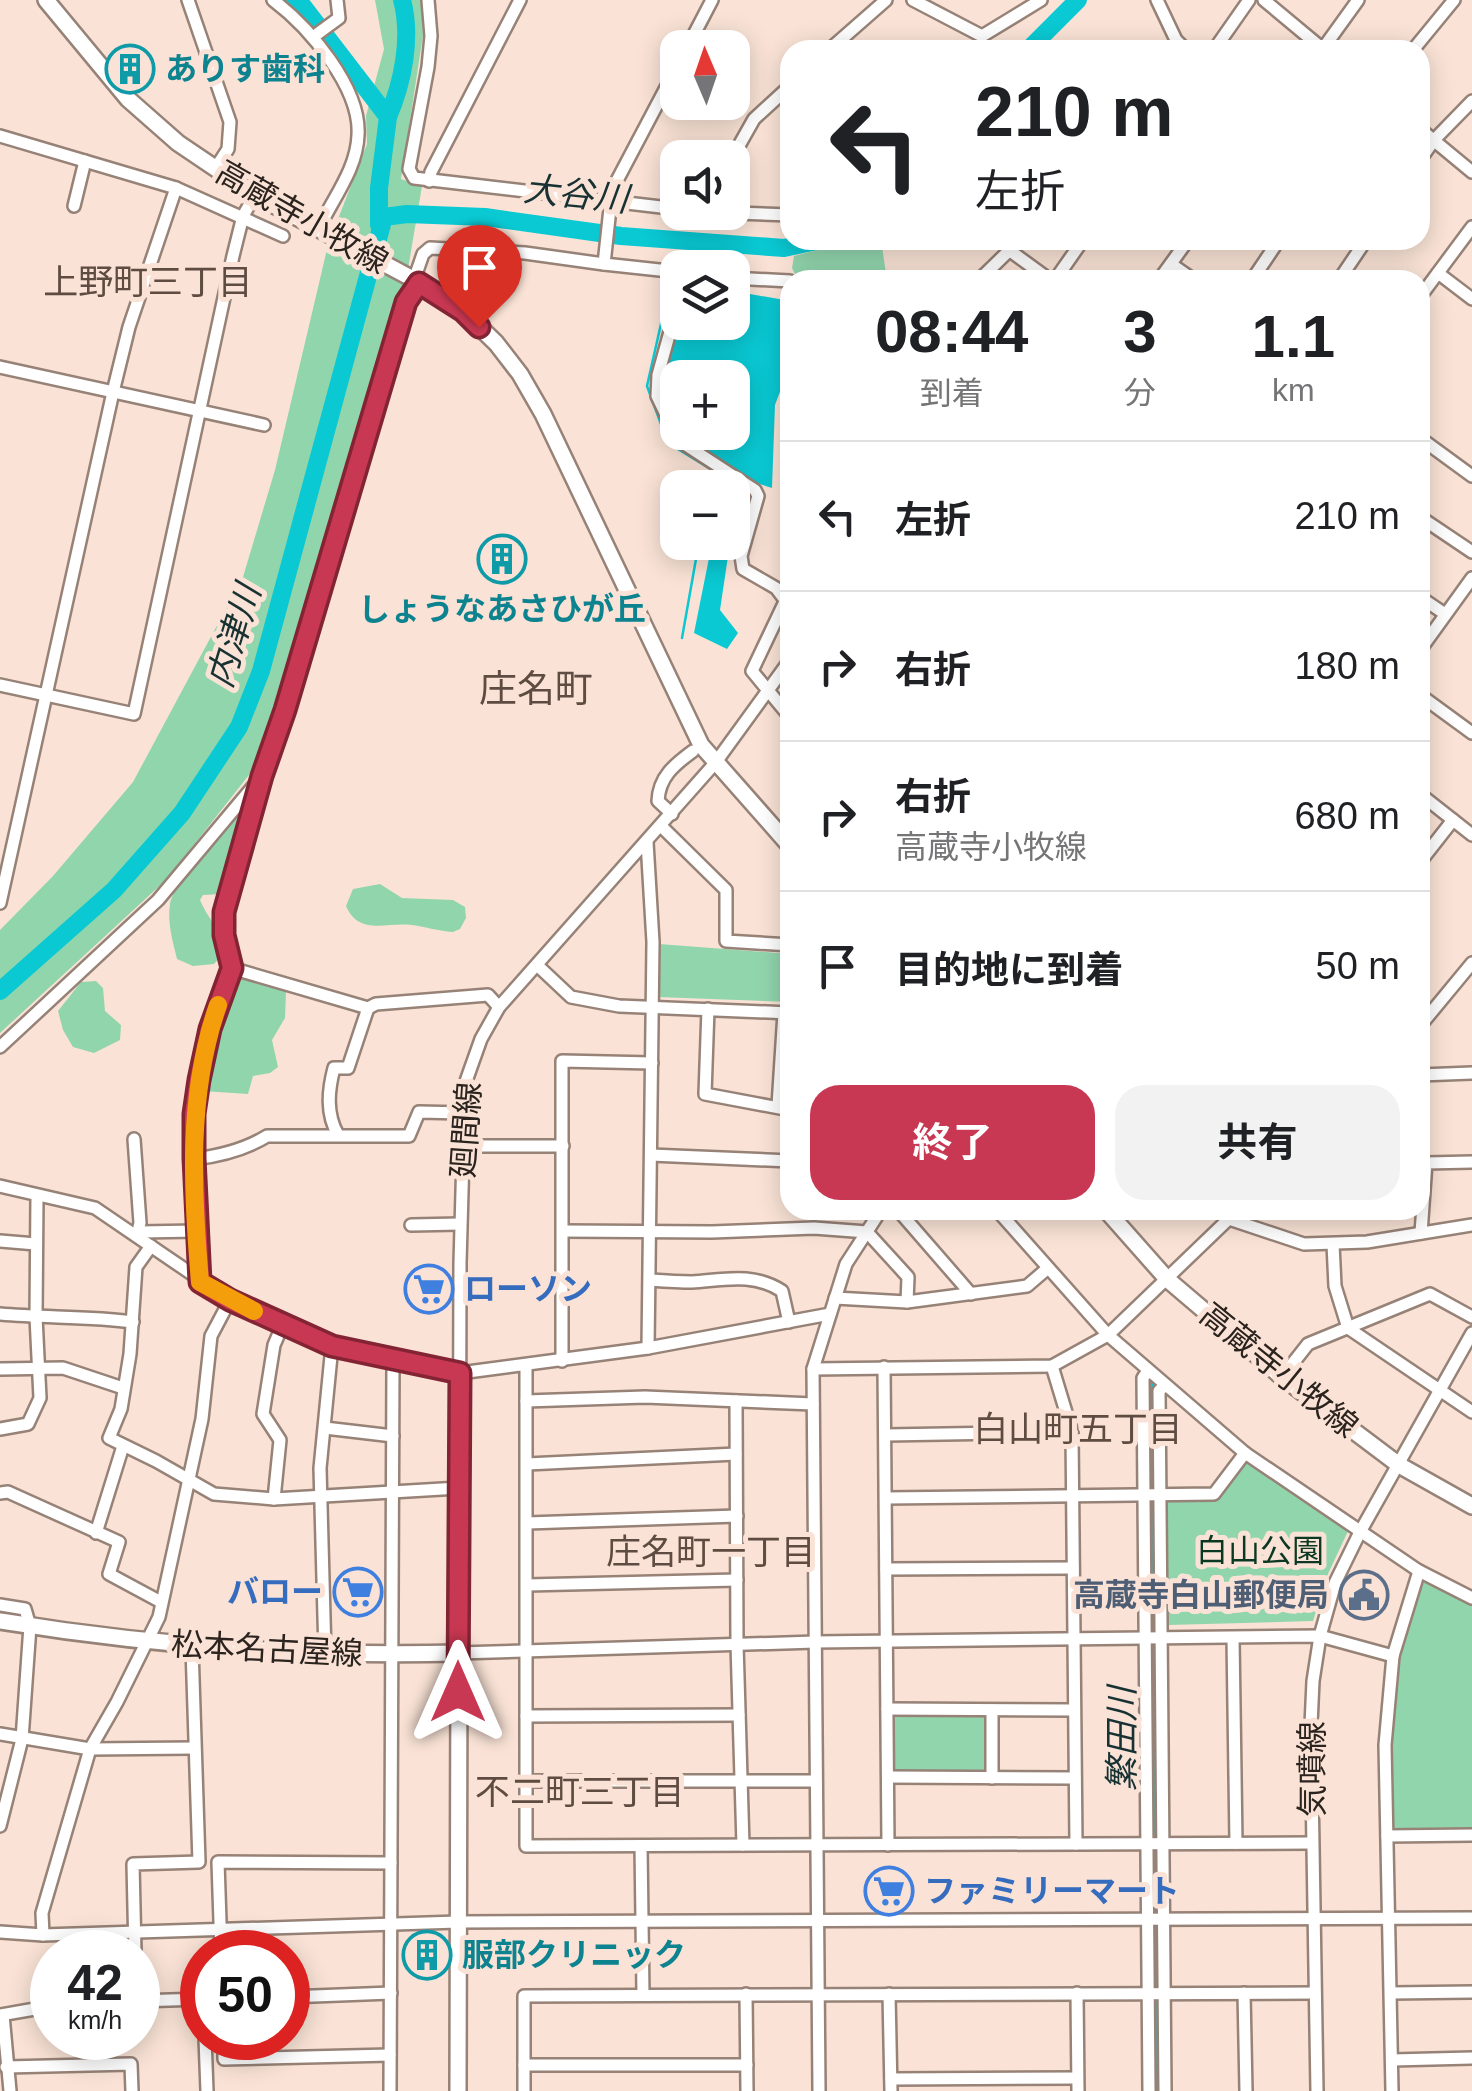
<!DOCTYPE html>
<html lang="ja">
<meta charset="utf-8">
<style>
:root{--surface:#fff;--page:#f2f2f2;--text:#202124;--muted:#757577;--line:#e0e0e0;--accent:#c93852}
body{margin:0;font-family:Helvetica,"Noto Sans JP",sans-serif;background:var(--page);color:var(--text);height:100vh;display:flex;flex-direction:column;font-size:38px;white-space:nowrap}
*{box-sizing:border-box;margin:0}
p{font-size:32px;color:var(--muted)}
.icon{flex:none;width:55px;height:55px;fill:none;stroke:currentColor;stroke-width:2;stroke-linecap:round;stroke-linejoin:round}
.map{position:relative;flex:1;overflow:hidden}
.side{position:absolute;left:780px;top:270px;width:650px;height:950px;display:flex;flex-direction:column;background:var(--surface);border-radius:30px;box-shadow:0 5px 25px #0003}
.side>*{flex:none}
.hud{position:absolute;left:780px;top:40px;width:650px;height:210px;border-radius:30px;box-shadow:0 5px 25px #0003;background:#fff;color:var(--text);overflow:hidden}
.needle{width:65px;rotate:358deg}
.controls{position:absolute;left:660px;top:30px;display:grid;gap:20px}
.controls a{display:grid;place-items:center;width:90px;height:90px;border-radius:20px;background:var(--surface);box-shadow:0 5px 25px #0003;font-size:50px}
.speed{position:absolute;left:30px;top:1930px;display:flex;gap:20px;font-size:50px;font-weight:700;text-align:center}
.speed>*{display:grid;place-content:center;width:130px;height:130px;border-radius:50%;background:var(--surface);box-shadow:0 5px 25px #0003;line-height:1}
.speed small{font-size:25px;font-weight:400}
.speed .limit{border:15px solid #d22;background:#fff;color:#111}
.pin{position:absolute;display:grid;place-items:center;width:85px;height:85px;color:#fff;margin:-102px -42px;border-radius:50% 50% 50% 0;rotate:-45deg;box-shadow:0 0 10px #0007}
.pin .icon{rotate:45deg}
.me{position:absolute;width:110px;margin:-55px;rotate:0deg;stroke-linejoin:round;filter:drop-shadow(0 0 8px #0008)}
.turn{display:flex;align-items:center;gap:35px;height:210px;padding:0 30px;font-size:45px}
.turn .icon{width:130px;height:130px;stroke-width:2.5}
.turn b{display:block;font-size:70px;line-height:85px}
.eta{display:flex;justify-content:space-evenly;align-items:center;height:170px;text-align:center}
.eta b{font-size:60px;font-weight:700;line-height:70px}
.button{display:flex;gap:20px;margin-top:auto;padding:20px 30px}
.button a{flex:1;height:115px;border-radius:30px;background:var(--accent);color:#fff;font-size:40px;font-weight:700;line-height:115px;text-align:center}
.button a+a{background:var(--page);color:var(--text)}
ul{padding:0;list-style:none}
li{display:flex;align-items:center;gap:30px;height:150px;padding:0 30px;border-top:2px solid var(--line)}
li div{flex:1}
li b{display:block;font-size:38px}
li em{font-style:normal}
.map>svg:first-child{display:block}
</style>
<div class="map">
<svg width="1472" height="2091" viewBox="0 0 1472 2091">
<rect width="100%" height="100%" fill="#fae3d6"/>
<g fill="#91d5ad">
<path d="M 375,0 L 421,0 L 423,35 L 401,179 L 422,186 L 405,287 L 279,708 L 256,766 L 167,879 L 0,1033 L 0,930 L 53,876 L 133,782 L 243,577 L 275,470 L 328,245 L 367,144 L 366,116 L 384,49 Z"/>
<path d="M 835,240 L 881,240 L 887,280 L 797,278 L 792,268 L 794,256 L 825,248 Z"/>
<path d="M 244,812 L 247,817 L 223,894 L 203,895 L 200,900 C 211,925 220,924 221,956 L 214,964 L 193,966 L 177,959 C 173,942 167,923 170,904 C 174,881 225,826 244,812 Z"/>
<path d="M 380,884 L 402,898 L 453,900 L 465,907 L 466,918 L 460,929 L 453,932 C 438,931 426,927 412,925 C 386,922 359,936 346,906 L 353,889 Z"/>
<path d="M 659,944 L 790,954 L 790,1002 L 658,997 Z"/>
<path d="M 234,975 L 286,991 L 285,1018 L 272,1040 L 278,1067 L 270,1073 L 253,1076 L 248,1094 L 203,1091 L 213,1032 Z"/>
<path d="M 96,981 L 103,988 L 105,1011 L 121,1025 L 120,1040 L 94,1053 L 73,1047 L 63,1030 L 58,1011 L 81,982 Z"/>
<path d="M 1247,1457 L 1349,1529 L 1327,1576 L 1313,1621 L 1168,1625 L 1167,1497 L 1217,1496 Z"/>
<path d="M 1425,1582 L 1472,1606 L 1472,1831 L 1397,1831 L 1394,1828 L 1392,1745 L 1400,1658 L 1421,1584 Z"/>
<path d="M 895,1715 L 985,1715 L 988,1718 L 989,1770 L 985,1774 L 896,1774 L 892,1770 L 892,1718 Z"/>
</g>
<g fill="#0ac9d3">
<path d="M 733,291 L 790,301 L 790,365 L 775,405 L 772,488 C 746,481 696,453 679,433 L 732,432 L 732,378 L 678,378 L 677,428 L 661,384 L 679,323 L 732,322 Z"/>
<path d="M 712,543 L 730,543 L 720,610 L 738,633 L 727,649 L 694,633 Z"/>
</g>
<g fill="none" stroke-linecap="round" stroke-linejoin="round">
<g stroke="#0ac9d3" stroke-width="2.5">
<path d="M 663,315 L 647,386 L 668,443 L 725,478 L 722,488"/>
<path d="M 682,638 L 699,542"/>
</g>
<g stroke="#0ac9d3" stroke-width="18">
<path d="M 291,0 L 302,5 L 388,117 L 379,188 L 379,225"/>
<path d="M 1028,50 L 1078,0"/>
<path d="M 388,117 C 403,82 412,37 402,0"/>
<path d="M 0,991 L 114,890 L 182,813 L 239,727 L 261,671 L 384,217 L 407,214 L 485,217 L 621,236 L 784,248 L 821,240"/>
<path d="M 1152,1386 L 1157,2091"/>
</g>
<g stroke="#978277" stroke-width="16">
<g id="minor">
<path d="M 188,0 L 230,122 L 228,149 L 215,169"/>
<path d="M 273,0 C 309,27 361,88 358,135 C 357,169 333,198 319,228"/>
<path d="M 428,0 L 431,36 L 428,67 L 409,169 L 414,178 L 678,209"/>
<path d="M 913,0 L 982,36 L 1041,0"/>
<path d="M 1157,0 L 1176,40 L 1186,50"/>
<path d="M 1264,0 L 1324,50"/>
<path d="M 313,37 L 339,18 L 337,0"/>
<path d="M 687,48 L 712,0"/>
<path d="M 829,50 L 886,0"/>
<path d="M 1214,50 L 1249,0"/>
<path d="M 1322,50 L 1358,0"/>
<path d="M 1413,50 L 1454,0"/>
<path d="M 1420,129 L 1472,172"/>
<path d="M 0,136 L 176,188 L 283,236"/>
<path d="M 732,158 L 754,119 L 790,86"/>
<path d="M 1420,160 L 1434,140 L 1472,101"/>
<path d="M 429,181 L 431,172 L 520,0"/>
<path d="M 74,206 L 85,161"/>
<path d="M 709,212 L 790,215"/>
<path d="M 1009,250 L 1050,280"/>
<path d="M 604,264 L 678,272"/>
<path d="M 1171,264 L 1194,280"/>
<path d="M 1438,273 L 1472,299"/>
<path d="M 732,278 L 790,281"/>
<path d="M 414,280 L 423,254 L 430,248 L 525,253 L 604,264 L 612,190 L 678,65"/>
<path d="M 979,280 L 1020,240"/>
<path d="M 1055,280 L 1083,240"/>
<path d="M 1159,280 L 1188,240"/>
<path d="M 1252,280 L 1279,240"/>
<path d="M 1339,280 L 1366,240"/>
<path d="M 1420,297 L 1472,227"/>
<path d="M 678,303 L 658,375 L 657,396 L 678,440 L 755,490 L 758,496 L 741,556 L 743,569 L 776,588 L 785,600"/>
<path d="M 0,367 L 264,425"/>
<path d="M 1420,438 L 1472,476"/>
<path d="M 1420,517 L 1472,552"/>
<path d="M 790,591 L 752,671 L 790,717"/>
<path d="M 1420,597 L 1445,614"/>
<path d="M 1420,650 L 1472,578"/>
<path d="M 790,660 L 716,762 L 499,1007 L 481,1039 L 465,1084 L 460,1263 L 459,1653 L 815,1642 L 1320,1636 L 1393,1656"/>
<path d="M 0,685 L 134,714 L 233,256 L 243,216 L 255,195"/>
<path d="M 1420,695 L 1472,733"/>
<path d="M 1420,794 L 1472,835"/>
<path d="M 672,814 L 658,801 C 659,777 674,765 693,751"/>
<path d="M 661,826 L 726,890 L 726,941 L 790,945"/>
<path d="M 647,842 L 653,942 L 648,1348"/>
<path d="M 1420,862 L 1453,820"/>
<path d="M 0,903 L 113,392 L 129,327 L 176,188"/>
<path d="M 537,965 L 571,997 L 619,1006 L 790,1013"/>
<path d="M 231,968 L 368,1008 L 376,1004 L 488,995 L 499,1007"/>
<path d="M 708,1009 L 705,1094 L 790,1110"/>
<path d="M 1420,1026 L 1472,963"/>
<path d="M 0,1047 L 158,900 L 262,776 L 285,709 L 380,381 L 406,302 L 419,283"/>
<path d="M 1420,1075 L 1472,1073"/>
<path d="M 778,1106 L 784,1013"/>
<path d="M 338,1135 C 326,1114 328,1091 334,1068 L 348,1068 L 368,1008"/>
<path d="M 134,1139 L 140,1223 L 137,1235"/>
<path d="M 462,1146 L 563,1146"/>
<path d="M 651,1155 L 790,1161"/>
<path d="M 194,1159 C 219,1156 246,1149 267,1136 L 409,1136 L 419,1112 L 464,1113"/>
<path d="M 0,1186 L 95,1208 L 230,1300 L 332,1346 L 460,1373 L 648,1348 L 830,1314"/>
<path d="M 898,1210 L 971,1294"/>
<path d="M 997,1210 L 1108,1335 L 1245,1453 L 1419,1571 L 1472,1598"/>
<path d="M 1229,1219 L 1304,1244 L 1367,1242 L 1472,1225"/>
<path d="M 411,1225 L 460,1224"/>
<path d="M 564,1231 L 712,1232 L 814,1228 L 867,1232 L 908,1277 L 907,1302"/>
<path d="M 140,1232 L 197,1231"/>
<path d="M 1421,1233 L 1426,1163 L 1472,1162"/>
<path d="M 0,1241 L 36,1244"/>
<path d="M 1333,1244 L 1335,1286 L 1348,1328 L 1472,1412"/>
<path d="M 151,1246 L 136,1267 L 130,1354 L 121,1409 L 109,1438 L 156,1461 L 214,1494 L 274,1499 L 459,1488"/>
<path d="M 650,1280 C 664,1281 678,1282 692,1282 C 723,1280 753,1272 782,1291 L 789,1322"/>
<path d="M 200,1282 L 194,1114 L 210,1029 L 231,968 L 224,935 L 224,912 L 261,779"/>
<path d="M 835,1298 L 907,1302 L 1027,1286 L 1048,1268"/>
<path d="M 0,1314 C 44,1318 90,1316 133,1322"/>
<path d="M 562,1361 L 562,1061 L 652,1063"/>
<path d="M 526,1366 L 526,1846 L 1312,1843"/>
<path d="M 1052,1366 L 1072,1432 L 1076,1844"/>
<path d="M 884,1367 L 888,1845"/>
<path d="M 0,1369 L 63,1368 L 123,1388"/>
<path d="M 813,1369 L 1052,1366 L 1108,1335 L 1238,1210"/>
<path d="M 1147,1372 L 1143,1378 L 1149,2091"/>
<path d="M 1282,1377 L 1308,1344 L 1430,1294 L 1472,1317"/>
<path d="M 1164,1386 L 1159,1391 L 1165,2091"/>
<path d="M 526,1401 L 645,1397 L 813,1404"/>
<path d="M 736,1401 L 737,1644 L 743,1845"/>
<path d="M 325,1428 L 393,1436"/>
<path d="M 0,1429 L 28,1424 L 40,1398 L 36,1317 L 37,1196"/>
<path d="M 886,1435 L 1072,1432"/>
<path d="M 527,1464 L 736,1454"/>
<path d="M 0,1493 L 8,1492 L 119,1542 L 109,1574 L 161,1602"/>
<path d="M 886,1498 L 1214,1494 L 1245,1453"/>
<path d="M 274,1499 L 280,1440 L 263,1414 L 274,1345 L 283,1324"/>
<path d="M 527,1523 L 737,1516"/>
<path d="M 96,1533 L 123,1446"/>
<path d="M 886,1569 L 1073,1568"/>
<path d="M 527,1585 L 737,1580"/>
<path d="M 0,1605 L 25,1609 L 30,1626 L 22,1739 L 0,1826"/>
<path d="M 1233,1638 L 1236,1843"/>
<path d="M 325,1654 L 320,1468 L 332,1346"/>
<path d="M 887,1709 L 1074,1710"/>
<path d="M 526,1716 L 739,1715"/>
<path d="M 0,1734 L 90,1749 L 194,1748"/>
<path d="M 888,1777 L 1075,1778"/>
<path d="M 992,1778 L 992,1710"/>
<path d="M 526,1781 L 816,1781"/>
<path d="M 1387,1836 L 1472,1835"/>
<path d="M 641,1846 L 643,1995"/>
<path d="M 0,1932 L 43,1935 L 458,1922 L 1472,1918"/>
<path d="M 43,1935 L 42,1913 L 90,1749 L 117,1702 L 159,1617 L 202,1419 L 211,1336 L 230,1300"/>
<path d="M 135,1952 L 133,1864 L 199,1862 L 192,1648"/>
<path d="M 221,1952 L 218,1862 L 391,1863"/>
<path d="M 1077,1993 L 1078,2091"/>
<path d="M 1244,1993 L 1246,2091"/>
<path d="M 1391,1993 L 1472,1992"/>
<path d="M 746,1994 L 747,2091"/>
<path d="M 889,1994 L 891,2091"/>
<path d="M 288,1997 L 391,1993"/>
<path d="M 138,2001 L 202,1999"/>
<path d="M 0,2015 L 52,2006"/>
<path d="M 3,2015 L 10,2091"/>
<path d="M 205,2038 L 207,2091"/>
<path d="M 224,2038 L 224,2059 L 390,2055"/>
<path d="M 1392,2060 L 1472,2058"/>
<path d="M 524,2065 L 747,2065"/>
<path d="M 6,2067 L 131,2064 L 132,2091"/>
<path d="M 891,2079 L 1077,2078"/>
<path d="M 390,2091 L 393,1360"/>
<path d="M 524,2091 L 524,1996 L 1315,1993"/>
<path d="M 819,2091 L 813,1369 L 846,1264 L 881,1210"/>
<path d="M 1317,2091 L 1311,1725 L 1313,1681 L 1320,1636 L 1335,1583 L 1360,1532 L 1472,1333"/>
<path d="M 1392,2091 L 1385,1745 L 1393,1656 L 1419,1571"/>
</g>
</g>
<g stroke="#978277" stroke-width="20">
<g id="major">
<path d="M 46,0 L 128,99 L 178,143 L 255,195 L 428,287 L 463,311 L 496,343 L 520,374 L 543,414 L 701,745 L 790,846"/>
<path d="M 1106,1210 L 1167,1279 L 1282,1377 L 1399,1465 L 1472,1506"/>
<path d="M 0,1621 C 153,1646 304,1657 459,1653 L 458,2091"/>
</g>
</g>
<use href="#minor" stroke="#fff" stroke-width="11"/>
<use href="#major" stroke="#fff" stroke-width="15"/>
</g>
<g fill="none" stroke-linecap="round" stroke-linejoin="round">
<g stroke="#832435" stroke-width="25">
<path id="route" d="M 458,1692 L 460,1373 L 332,1346 L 230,1300 L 200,1282 L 194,1158 L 194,1114 L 199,1080 L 210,1029 L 232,968 L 224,935 L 224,912 L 262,776 L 285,710 L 406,302 L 419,283 L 463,311 L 479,327"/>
</g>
<use href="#route" stroke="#c93852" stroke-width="18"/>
<path stroke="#f59e0b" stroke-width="18" d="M 218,1005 C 187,1094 192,1189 200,1282 L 254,1311"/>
</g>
<defs>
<g id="building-ring" transform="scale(2.5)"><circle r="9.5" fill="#fae3d6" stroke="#0f9aa8" stroke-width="1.5"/><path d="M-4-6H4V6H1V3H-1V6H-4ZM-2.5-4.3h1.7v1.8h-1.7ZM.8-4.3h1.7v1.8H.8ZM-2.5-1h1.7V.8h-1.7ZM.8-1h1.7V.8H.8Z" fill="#0f9aa8"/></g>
<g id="supermarket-ring" transform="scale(2.5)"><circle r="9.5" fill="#fae3d6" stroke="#3f7fe0" stroke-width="1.5"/><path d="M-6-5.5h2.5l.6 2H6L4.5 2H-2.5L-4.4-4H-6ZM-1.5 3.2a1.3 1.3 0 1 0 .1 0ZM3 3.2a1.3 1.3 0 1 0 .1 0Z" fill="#3f7fe0"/></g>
<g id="civic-ring" transform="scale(2.5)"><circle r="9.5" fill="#fae3d6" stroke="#5c6f8a" stroke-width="1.5"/><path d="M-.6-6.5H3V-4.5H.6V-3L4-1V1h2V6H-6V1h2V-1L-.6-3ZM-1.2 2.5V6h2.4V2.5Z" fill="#5c6f8a"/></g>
</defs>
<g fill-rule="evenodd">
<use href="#building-ring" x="130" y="69"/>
<use href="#building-ring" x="502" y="559"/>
<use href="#supermarket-ring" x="429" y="1289"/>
<use href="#supermarket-ring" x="358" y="1592"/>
<use href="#civic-ring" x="1364" y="1595"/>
<use href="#supermarket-ring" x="889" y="1891"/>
<use href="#building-ring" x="427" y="1955"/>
</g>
<g text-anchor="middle" stroke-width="10" stroke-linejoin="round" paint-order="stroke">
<g font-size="32" font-weight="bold" fill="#0d838f" stroke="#fae3d6" text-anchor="start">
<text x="165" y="80">ありす歯科</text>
<text x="502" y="620" text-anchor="middle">しょうなあさひが丘</text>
<text x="462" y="1966">服部クリニック</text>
</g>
<g font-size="32" fill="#2b231e" stroke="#fae3d6">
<text transform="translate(302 217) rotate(30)" y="11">高蔵寺小牧線</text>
<text transform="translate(466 1130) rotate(-86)" y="11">廻間線</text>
<text transform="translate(1279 1370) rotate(39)" y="11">高蔵寺小牧線</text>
<text transform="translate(267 1649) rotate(3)" y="11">松本名古屋線</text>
<text transform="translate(1312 1769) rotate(-90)" y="11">気噴線</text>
</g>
<g font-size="32" font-weight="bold" fill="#366cbe" stroke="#fae3d6" text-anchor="start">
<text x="464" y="1300">ローソン</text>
<text x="323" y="1603" text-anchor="end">バロー</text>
<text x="924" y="1902">ファミリーマート</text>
</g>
<g font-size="32" fill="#0a3822" stroke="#fae3d6">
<text x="1260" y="1562">白山公園</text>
</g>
<g font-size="32" font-weight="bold" fill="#4e5e75" stroke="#fae3d6" text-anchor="end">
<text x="1329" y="1606">高蔵寺白山郵便局</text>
</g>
<g font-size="35" font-style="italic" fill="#183234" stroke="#fae3d6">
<text transform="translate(576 194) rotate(6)" y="12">大谷川</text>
<text transform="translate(234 636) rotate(-73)" y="12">内津川</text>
<text transform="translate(1122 1739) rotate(-90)" y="12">繁田川</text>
</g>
<g font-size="35" fill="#5e4b41" stroke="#fae3d6">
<text x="148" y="294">上野町三丁目</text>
<text x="1078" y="1441">白山町五丁目</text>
<text x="711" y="1564">庄名町一丁目</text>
<text x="580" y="1804">不二町三丁目</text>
</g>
<g font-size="38" fill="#5e4b41" stroke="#fae3d6">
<text x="536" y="702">庄名町</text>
</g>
</g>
</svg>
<div class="controls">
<a><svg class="needle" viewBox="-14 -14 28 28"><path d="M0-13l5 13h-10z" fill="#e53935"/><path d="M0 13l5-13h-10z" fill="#757577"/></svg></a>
<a><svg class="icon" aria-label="sound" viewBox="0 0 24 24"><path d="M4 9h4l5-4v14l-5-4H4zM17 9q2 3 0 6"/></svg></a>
<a><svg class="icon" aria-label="layers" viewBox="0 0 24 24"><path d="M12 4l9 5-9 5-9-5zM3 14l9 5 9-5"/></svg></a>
<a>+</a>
<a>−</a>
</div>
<div class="speed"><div>42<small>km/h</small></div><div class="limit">50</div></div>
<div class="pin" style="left:479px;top:327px;background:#d93025"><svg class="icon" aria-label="arrive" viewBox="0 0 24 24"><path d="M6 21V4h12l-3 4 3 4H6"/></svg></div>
<svg class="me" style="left:458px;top:1692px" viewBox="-20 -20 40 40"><path d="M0-17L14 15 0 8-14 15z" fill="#c93852" stroke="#fff" stroke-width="4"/></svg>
<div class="hud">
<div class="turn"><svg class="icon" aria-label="left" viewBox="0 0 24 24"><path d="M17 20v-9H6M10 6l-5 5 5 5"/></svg><div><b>210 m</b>左折</div></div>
</div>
<section class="side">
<div class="eta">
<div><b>08:44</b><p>到着</p></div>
<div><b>3</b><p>分</p></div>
<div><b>1.1</b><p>km</p></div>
</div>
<ul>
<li><svg class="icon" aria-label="left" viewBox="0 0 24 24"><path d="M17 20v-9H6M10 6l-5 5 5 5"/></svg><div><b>左折</b></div><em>210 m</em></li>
<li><svg class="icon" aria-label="right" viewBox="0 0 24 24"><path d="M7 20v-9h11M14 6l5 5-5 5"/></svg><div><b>右折</b></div><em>180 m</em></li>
<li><svg class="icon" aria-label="right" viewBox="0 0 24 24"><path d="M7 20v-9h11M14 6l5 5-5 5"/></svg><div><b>右折</b><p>高蔵寺小牧線</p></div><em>680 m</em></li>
<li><svg class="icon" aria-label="arrive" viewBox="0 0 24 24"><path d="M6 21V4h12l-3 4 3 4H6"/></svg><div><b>目的地に到着</b></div><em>50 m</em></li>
</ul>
<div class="button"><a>終了</a><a>共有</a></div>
</section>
</div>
